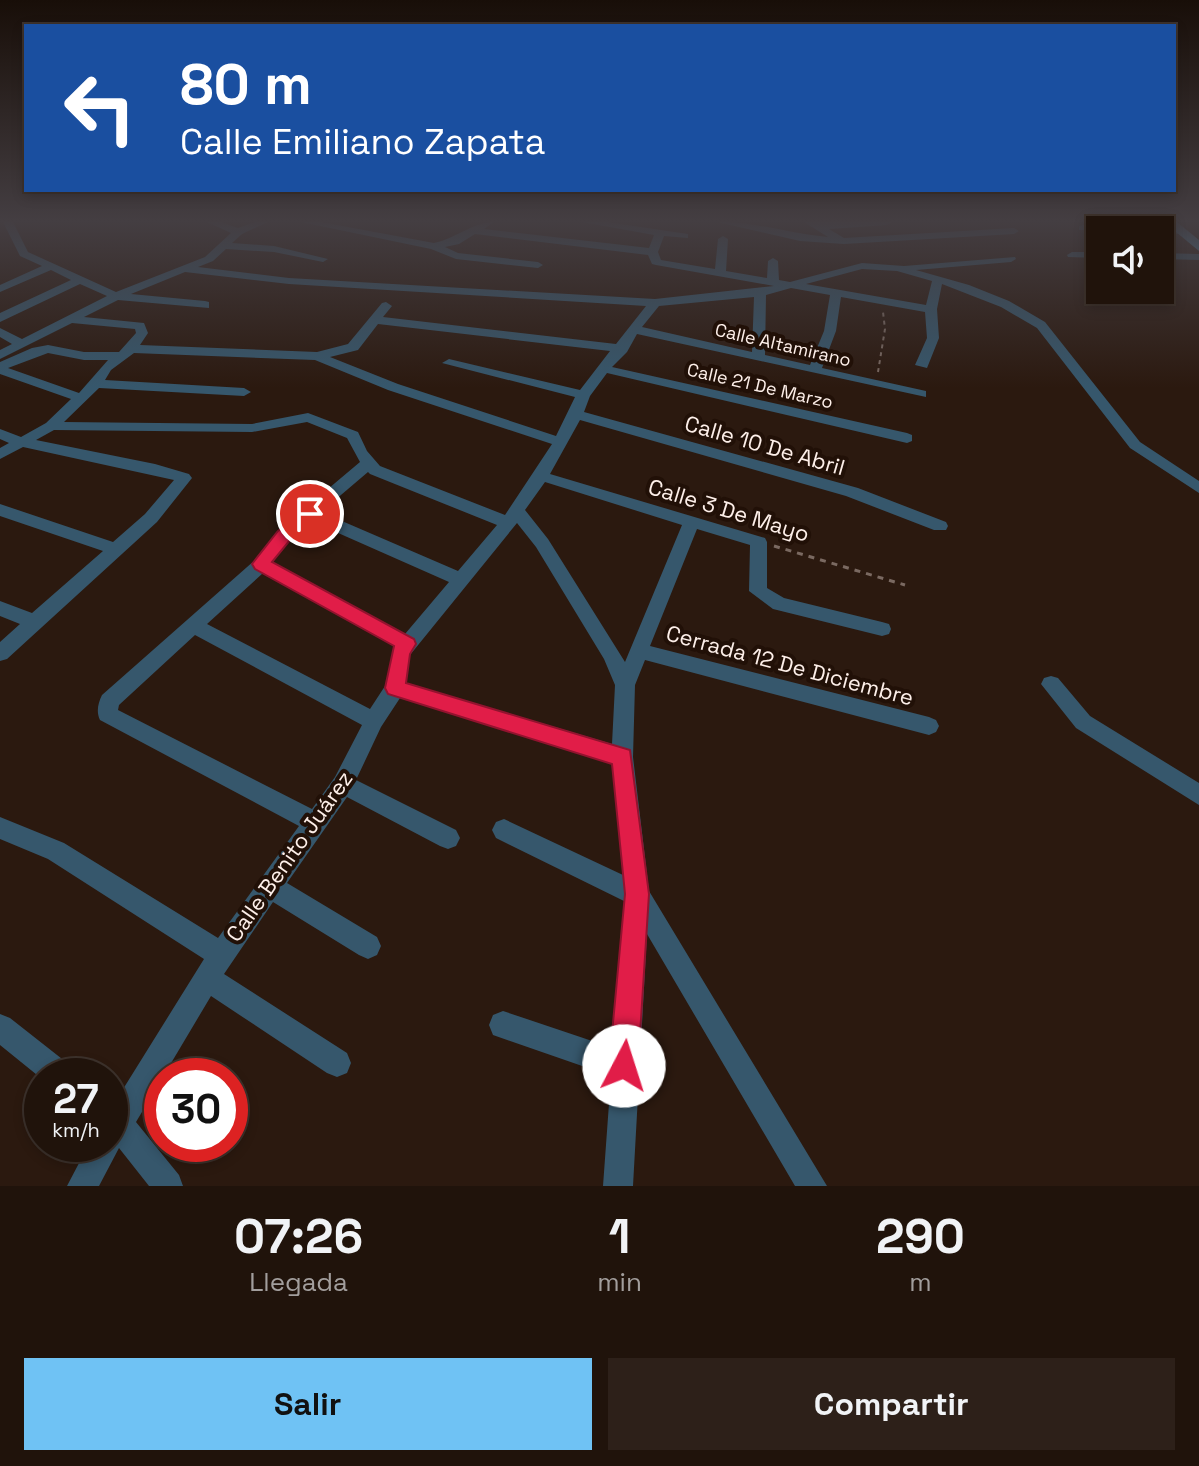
<!DOCTYPE html>
<html lang="es">
<meta charset="utf-8">
<style>
:root{--surface:#20130b;--page:#2d2019;--text:#f1f3f6;--muted:#a29e9d;--line:#3d322c;--accent:#6fc2f4}
body{margin:0;font-family:"Space Grotesk",sans-serif;background:var(--page);color:var(--text);height:100vh;display:flex;flex-direction:column;font-size:30px;white-space:nowrap}
*{box-sizing:border-box;margin:0}
p{font-size:26px;color:var(--muted)}
.icon{flex:none;width:44px;height:44px;fill:none;stroke:currentColor;stroke-width:2;stroke-linecap:round;stroke-linejoin:round}
.map{position:relative;height:1186px;overflow:hidden}
.side{display:flex;flex-direction:column;background:var(--surface);flex:1}
.side>*{flex:none}
.banner{position:absolute;left:24px;top:24px;width:1152px;height:168px;border-radius:0px;box-shadow:0 4px 12px #0003,0 0 0 2px var(--line);background:#1a4fa0;color:#fff;overflow:hidden}
.controls{position:absolute;left:1086px;top:216px;display:grid;gap:16px}
.controls a{display:grid;place-items:center;width:88px;height:88px;border-radius:0px;background:var(--surface);box-shadow:0 4px 12px #0003,0 0 0 2px var(--line);font-size:40px}
.speed{position:absolute;left:24px;top:1058px;display:flex;gap:16px;font-size:40px;font-weight:700;text-align:center}
.speed>*{display:grid;place-content:center;width:104px;height:104px;border-radius:50%;background:var(--surface);box-shadow:0 4px 12px #0003,0 0 0 2px var(--line);line-height:1}
.speed small{font-size:20px;font-weight:400}
.speed .limit{border:12px solid #d22;background:#fff;color:#111}
.pin{position:absolute;display:grid;place-items:center;width:68px;height:68px;color:#fff;margin:-34px;border:4px solid #fff;border-radius:50%;box-shadow:0 2px 8px #0007}
.me{position:absolute;width:88px;margin:-44px;rotate:5deg;stroke-linejoin:round;filter:drop-shadow(0 0 6px #0008)}
.turn{display:flex;align-items:center;gap:28px;height:168px;padding:0 24px;font-size:36px}
.turn .icon{width:104px;height:104px;stroke-width:2.5}
.turn b{display:block;font-size:56px;line-height:68px}
.eta{display:flex;justify-content:space-evenly;align-items:center;height:136px;text-align:center}
.eta b{font-size:48px;font-weight:600;line-height:56px}
.button{display:flex;gap:16px;margin-top:auto;padding:16px 24px}
.button a{flex:1;height:92px;border-radius:0px;background:var(--accent);color:#111;font-size:32px;font-weight:600;line-height:92px;text-align:center}
.button a+a{background:var(--page);color:var(--text)}
.map>svg:first-child{display:block}
</style>
<div class="map">
<svg width="1199" height="1186" viewBox="0 0 1199 1186">
<rect width="100%" height="100%" fill="#2b190f"/>
<g fill="none" stroke-linecap="round" stroke-linejoin="round">
<path stroke="#7a6961" stroke-width="2" stroke-dasharray="4 4" stroke-linecap="butt" d="M 878,372 L 885,329 L 883,312"/>
<path stroke="#7a6961" stroke-width="3" stroke-dasharray="6 6" stroke-linecap="butt" d="M 774,546 L 905,585"/>
<g fill="#36576c" fill-rule="evenodd">
<path d="M 3,222 L 13,222 L 28,252 L 116,292 L 205,257 L 231,233 L 207,222 L 221,222 L 238,228 L 255,222 L 268,222 L 242,234 L 232,243 L 274,246 L 328,259 L 323,262 L 274,252 L 226,249 L 213,261 L 198,267 L 289,278 L 655,299 L 774,286 L 656,265 L 652,264 L 648,255 L 475,234 L 459,244 L 445,247 L 458,253 L 538,262 L 543,265 L 538,268 L 456,259 L 431,249 L 301,222 L 321,222 L 434,243 C 455,239 473,222 494,222 L 484,229 L 649,248 L 654,235 L 582,222 L 607,222 L 688,234 L 688,238 L 664,236 L 658,252 L 661,260 L 715,269 L 718,239 L 723,236 L 728,239 L 726,271 L 767,278 L 768,261 L 773,258 L 778,261 L 779,280 L 790,282 L 862,263 L 904,266 L 1015,257 L 1016,259 L 1011,262 L 916,270 L 969,285 L 1009,301 L 1045,322 L 1140,442 L 1199,481 L 1199,493 L 1130,448 L 1037,328 L 1001,307 L 942,284 L 937,309 L 939,338 L 927,368 L 915,365 L 927,338 L 925,312 L 841,297 L 836,331 L 822,368 L 926,391 L 926,397 L 637,334 L 627,352 L 612,367 L 907,433 L 912,435 L 912,441 L 907,443 L 607,373 L 590,396 L 584,412 L 858,488 L 946,522 L 948,526 L 946,530 L 934,530 L 846,496 L 580,420 L 550,474 L 765,538 L 767,542 L 767,588 L 784,598 L 882,622 L 889,624 L 891,629 L 889,634 L 882,636 L 773,609 L 749,591 L 750,545 L 697,529 L 650,646 L 929,717 L 936,720 L 939,726 L 936,732 L 929,735 L 645,660 L 635,685 L 633,757 L 649,891 L 827,1186 L 795,1186 L 647,934 L 633,1186 L 603,1186 L 611,1076 L 493,1035 L 489,1025 L 493,1015 L 503,1011 L 613,1048 L 624,901 L 496,838 L 492,830 L 496,822 L 504,819 L 623,875 L 612,764 L 400,698 L 381,727 L 356,780 L 456,830 L 460,838 L 456,846 L 448,849 L 440,846 L 347,797 L 287,883 L 377,937 L 381,946 L 377,955 L 368,959 L 359,955 L 273,902 L 224,974 L 347,1053 L 351,1063 L 347,1073 L 337,1077 L 327,1073 L 211,996 L 136,1122 L 179,1175 L 183,1186 L 149,1186 L 119,1148 L 99,1186 L 67,1186 L 89,1144 L 110,1144 L 110,1102 L 115,1102 L 204,959 L 48,859 L 0,839 L 0,817 L 64,843 L 218,938 L 299,826 L 100,720 C 96,712 98,703 102,695 L 255,560 L 278,531 L 360,462 L 347,438 L 307,422 L 252,432 L 54,430 L 36,440 L 155,464 L 189,474 L 192,478 L 157,522 L 7,659 L 0,661 L 0,642 L 20,624 L 0,616 L 0,601 L 32,613 L 103,551 L 0,516 L 0,504 L 113,542 L 145,514 L 174,480 L 23,447 L 0,459 L 0,448 L 9,443 L 0,439 L 0,429 L 21,437 L 46,423 L 71,399 L 0,374 L 0,362 L 32,348 L 48,345 L 84,352 L 119,352 L 136,333 L 135,329 L 72,323 L 0,359 L 0,350 L 12,344 L 0,337 L 0,328 L 22,339 L 107,296 L 80,284 L 0,322 L 0,313 L 71,280 L 51,270 L 0,292 L 0,285 L 42,266 L 20,256 ZM 862,269 L 897,271 L 932,281 L 926,305 L 806,284 ZM 185,272 L 289,284 L 646,306 L 616,344 L 383,317 L 392,306 L 386,302 L 382,303 L 348,344 L 317,352 L 140,345 L 148,333 L 144,323 L 84,317 L 118,300 L 209,308 L 209,302 L 205,301 L 131,294 ZM 791,288 L 830,295 L 824,331 L 810,365 L 765,355 L 766,295 ZM 754,297 L 752,352 L 642,327 L 659,306 ZM 378,324 L 610,351 L 580,390 L 449,359 L 442,363 L 575,397 L 556,436 L 398,384 L 330,357 L 358,350 ZM 48,353 L 84,360 L 108,360 L 79,393 L 8,368 ZM 134,353 L 315,360 L 388,390 L 552,444 L 505,515 L 380,466 L 367,451 L 358,432 L 308,413 L 252,424 L 64,422 L 99,388 L 244,396 L 251,392 L 244,388 L 105,380 L 111,370 ZM 368,472 L 370,474 L 497,525 L 458,571 L 321,512 ZM 545,482 L 682,525 L 625,662 L 548,539 L 525,510 ZM 311,521 L 449,582 L 405,634 L 272,562 L 290,539 ZM 517,523 L 536,547 L 604,659 L 615,685 L 612,744 L 406,683 L 410,655 ZM 263,573 L 394,646 L 385,686 L 370,709 L 207,624 ZM 195,635 L 362,725 L 335,777 L 312,809 L 118,710 L 119,705 Z"/>
<path d="M 717,222 C 754,221 791,234 828,237 L 804,222 L 892,222 L 887,225 L 829,229 L 844,238 L 1014,228 L 1019,231 L 1014,234 L 844,244 L 800,241 Z"/>
<path d="M 1083,225 L 1149,227 L 1154,230 L 1079,230 L 1079,226 Z"/>
<path d="M 1160,227 L 1181,228 L 1186,231 L 1181,234 L 1160,233 L 1160,230 L 1155,230 Z"/>
<path d="M 1072,252 L 1100,252 L 1100,258 L 1068,257 L 1067,255 Z"/>
<path d="M 1160,253 L 1199,254 L 1199,260 L 1160,259 Z"/>
<path d="M 1051,676 L 1058,678 L 1090,716 L 1199,783 L 1199,805 L 1076,728 L 1041,684 L 1044,678 Z"/>
<path d="M 0,1014 L 10,1018 L 71,1066 L 75,1076 L 42,1076 L 42,1079 L 0,1045 Z"/>
</g>
<path fill="#468fba" fill-rule="evenodd" d="M 1164,222 L 1177,222 L 1199,240 L 1199,251 Z"/>
</g>
<linearGradient id="sky" x2="0" y2="1"><stop stop-color="#180e08"/><stop offset="0.57" stop-color="#443e42"/><stop offset="1" stop-color="#443e42" stop-opacity="0"/></linearGradient>
<rect width="1199" height="388" fill="url(#sky)"/>
<path fill="#e11d48" stroke="#92132f" stroke-width="2" d="M 310,508 L 318,514 L 316,518 L 290,540 L 272,562 L 414,639 L 416,644 L 410,654 L 406,683 L 630,750 L 649,894 L 638,1066 L 634,1076 L 624,1080 L 614,1076 L 609,1066 L 625,894 L 612,764 L 388,694 L 385,688 L 394,646 L 255,569 L 252,564 L 278,531 Z"/>
<g text-anchor="middle" stroke-width="8" stroke-linejoin="round" paint-order="stroke">
<g font-size="18" fill="#fdefe9" stroke="#211007">
<text transform="translate(783 345) rotate(13)" y="6">Calle Altamirano</text>
<text transform="translate(760 386) rotate(13)" y="6">Calle 21 De Marzo</text>
</g>
<g font-size="22" fill="#fdefe9" stroke="#211007">
<text transform="translate(765 445) rotate(16)" y="8">Calle 10 De Abril</text>
<text transform="translate(729 510) rotate(17)" y="8">Calle 3 De Mayo</text>
<text transform="translate(790 665) rotate(15)" y="8">Cerrada 12 De Diciembre</text>
<text transform="translate(289 856) rotate(-55)" y="8">Calle Benito Juárez</text>
</g>
</g>
</svg>
<div class="controls">
<a><svg class="icon" aria-label="sound" viewBox="0 0 24 24"><path d="M4 9h4l5-4v14l-5-4H4zM17 9q2 3 0 6"/></svg></a>
</div>
<div class="speed"><div>27<small>km/h</small></div><div class="limit">30</div></div>
<div class="pin" style="left:310px;top:514px;background:#d93025"><svg class="icon" aria-label="arrive" viewBox="0 0 24 24"><path d="M6 21V4h12l-3 4 3 4H6"/></svg></div>
<svg class="me" style="left:624px;top:1066px" viewBox="-20 -20 40 40"><circle r="19" fill="#fff"/><path d="M0-13L10 11 0 6-10 11z" fill="#e11d48"/></svg>
<div class="banner">
<div class="turn"><svg class="icon" aria-label="left" viewBox="0 0 24 24"><path d="M17 20v-9H6M10 6l-5 5 5 5"/></svg><div><b>80 m</b>Calle Emiliano Zapata</div></div>
</div>
</div>
<section class="side">
<div class="eta">
<div><b>07:26</b><p>Llegada</p></div>
<div><b>1</b><p>min</p></div>
<div><b>290</b><p>m</p></div>
</div>
<div class="button"><a>Salir</a><a>Compartir</a></div>
</section>
